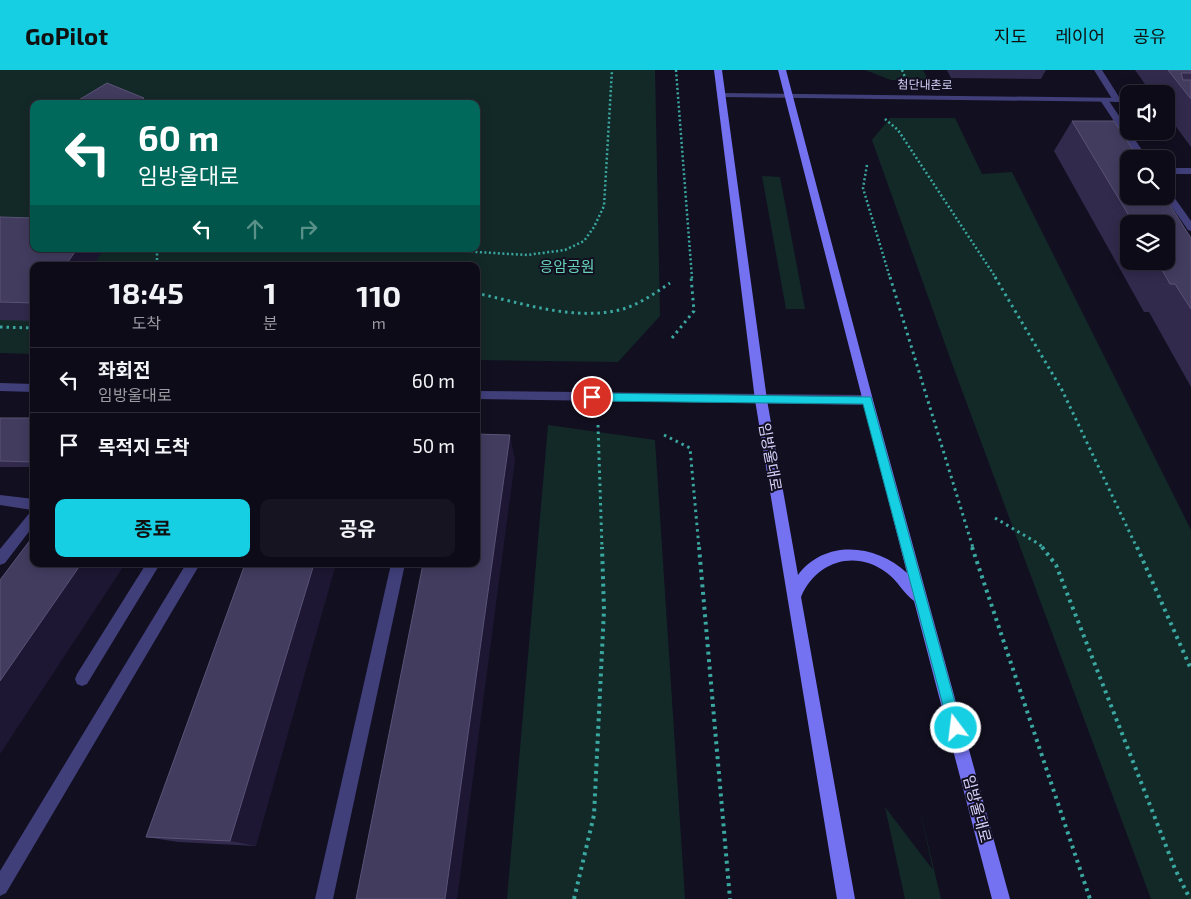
<!DOCTYPE html>
<html lang="ko">
<meta charset="utf-8">
<style>
:root{--surface:#0e0b18;--page:#171421;--text:#f1f3f6;--muted:#9b9ba2;--line:#2e2b37;--accent:#16cfe3}
body{margin:0;font-family:"Exo 2","Noto Sans KR",sans-serif;background:var(--page);color:var(--text);height:100vh;display:flex;flex-direction:column;font-size:19px;white-space:nowrap}
*{box-sizing:border-box;margin:0}
p{font-size:16px;color:var(--muted)}
.icon{flex:none;width:28px;height:28px;fill:none;stroke:currentColor;stroke-width:2;stroke-linecap:round;stroke-linejoin:round}
.map{position:relative;flex:1;overflow:hidden}
.details{position:absolute;left:30px;top:192px;width:450px;height:305px;display:flex;flex-direction:column;background:var(--surface);border-radius:10px;box-shadow:0 2px 12px #0003,0 0 0 1px var(--line)}
.details>*{flex:none}
.top-card{position:absolute;left:30px;top:30px;width:450px;height:152px;border-radius:10px;box-shadow:0 2px 12px #0003,0 0 0 1px var(--line);background:#00695c;color:#fff;overflow:hidden}
.fabs{position:absolute;left:1120px;top:15px;display:grid;gap:10px}
.fabs a{display:grid;place-items:center;width:55px;height:55px;border-radius:10px;background:var(--surface);box-shadow:0 2px 12px #0003,0 0 0 1px var(--line);font-size:25px}
.pin{position:absolute;display:grid;place-items:center;width:42px;height:42px;color:#fff;margin:-21px;border:2px solid #fff;border-radius:50%;box-shadow:0 1px 5px #0007}
.me{position:absolute;width:55px;margin:-28px;rotate:345deg;stroke-linejoin:round;filter:drop-shadow(0 0 4px #0008)}
.turn{display:flex;align-items:center;gap:18px;height:105px;padding:0 25px;font-size:22px}
.turn .icon{width:65px;height:65px;stroke-width:2.5}
.turn b{display:block;font-size:35px;line-height:42px}
.lanes{display:flex;align-items:center;height:48px;padding:0 25px;background:#0003;justify-content:center;gap:25px;direction:ltr}
.lanes .off{opacity:.35}
.eta{display:flex;justify-content:space-evenly;align-items:center;height:85px;text-align:center}
.eta b{font-size:30px;font-weight:700;line-height:35px}
.button{display:flex;gap:10px;margin-top:auto;padding:10px 25px}
.button a{flex:1;height:58px;border-radius:10px;background:var(--accent);color:#111;font-size:20px;font-weight:700;line-height:58px;text-align:center}
.button a+a{background:var(--page);color:var(--text)}
ul{padding:0;list-style:none}
li{display:flex;align-items:center;gap:15px;height:65px;padding:0 25px;border-top:1px solid var(--line)}
li div{flex:1}
li b{display:block;font-size:19px}
li em{font-style:normal}
header{display:flex;align-items:center;gap:30px;box-sizing:border-box;height:70px;padding:0 25px;background:var(--accent);color:#111}
header strong{font-size:24px}
nav{display:flex;gap:28px;margin-inline-start:auto;font-size:18px}
.map>svg:first-child{display:block}
</style>
<header>
<strong>GoPilot</strong>
<nav><a>지도</a><a>레이어</a><a>공유</a></nav>
</header>
<div class="map">
<svg width="1191" height="829" viewBox="0 0 1191 829">
<rect width="100%" height="100%" fill="#120f20"/>
<g fill="#132928" fill-rule="evenodd">
<path d="M 0,0 L 655,0 L 660,246 L 618,292 L 476,290 L 476,196 L 34,196 L 34,284 L 0,283 ZM 34,34 L 476,34 L 476,179 L 34,179 Z"/>
<path d="M 865,0 L 923,0 L 928,10 L 891,10 Z"/>
<path d="M 890,48 L 955,48 L 982,104 L 1012,102 L 1191,460 L 1191,829 L 1151,829 L 954,299 L 872,70 Z"/>
<path d="M 762,106 L 780,107 L 805,239 L 786,239 Z"/>
<path d="M 548,355 L 655,370 L 685,829 L 507,829 Z"/>
<path d="M 919,736 L 941,829 L 905,829 L 885,737 L 933,800 Z"/>
</g>
<g fill="none" stroke-linecap="round" stroke-linejoin="round">
<g stroke="#3aa7a0" stroke-width="2.5" stroke-dasharray="2 2.5" stroke-linecap="butt">
<path d="M 676,0 L 692,208"/>
<path d="M 902,0 L 905,7"/>
<path d="M 885,49 L 898,60 L 996,208"/>
<path d="M 867,95 L 863,118 L 890,208"/>
<path d="M 157,179 L 157,196"/>
<path d="M 426,179 L 527,185 L 565,180 L 584,171 L 594,157 L 604,136 L 612,0"/>
</g>
<g stroke="#3aa7a0" stroke-width="3" stroke-dasharray="2.5 4" stroke-linecap="butt">
<path d="M 890,207 L 973,478"/>
<path d="M 995,207 L 1062,320 L 1137,478"/>
<path d="M 476,223 C 522,233 576,252 623,239 C 640,234 655,223 670,213"/>
<path d="M 0,257 L 34,258"/>
<path d="M 672,268 L 694,241 L 691,207"/>
<path d="M 598,355 L 602,478"/>
<path d="M 664,365 L 690,378 L 699,478"/>
<path d="M 995,448 L 1039,474 L 1043,478"/>
</g>
<g stroke="#3aa7a0" stroke-width="4" stroke-dasharray="3 4.5" stroke-linecap="butt">
<path d="M 699,477 L 730,829"/>
<path d="M 972,477 L 1090,829"/>
<path d="M 1042,477 L 1056,495 L 1175,799 L 1190,829"/>
<path d="M 1137,477 L 1191,599"/>
<path d="M 574,829 L 594,745 L 604,540 L 602,477"/>
</g>
<g fill="#413f7a" fill-rule="evenodd">
<path d="M 1094,0 L 1102,0 L 1121,30 L 1120,32 L 1114,32 Z"/>
<path d="M 1101,28 L 1107,28 L 1148,89 L 1139,89 L 1100,30 Z"/>
<rect x="1166" y="98" width="25" height="6"/>
<path d="M 1166,119 L 1169,120 L 1191,151 L 1191,161 L 1188,160 L 1164,126 L 1166,126 Z"/>
<path d="M 0,425 L 34,429 L 34,455 L 5,493 L 0,495 L 0,479 L 32,440 L 0,435 Z"/>
<path d="M 146,494 L 160,494 L 87,614 L 82,616 L 77,614 L 75,609 L 77,604 Z"/>
<path d="M 186,494 L 200,494 L 6,823 L 0,826 L 0,801 Z"/>
<path d="M 391,494 L 405,494 L 333,829 L 315,829 Z"/>
</g>
<g fill="#413f7a" fill-rule="evenodd">
<path d="M 719,23 L 1129,28 L 1129,32 L 722,27 L 719,27 Z"/>
<path d="M 0,313 L 34,314 L 34,322 L 0,321 Z"/>
<path d="M 476,321 L 867,325 L 873,330 L 867,335 L 476,329 Z"/>
</g>
<path fill="#7572f1" fill-rule="evenodd" d="M 714,0 L 722,0 L 767,330 L 798,505 C 825,469 876,474 907,503 L 778,0 L 786,0 L 873,330 L 1010,829 L 992,829 L 914,531 C 904,524 898,511 887,503 C 856,479 816,491 801,527 L 855,829 L 837,829 L 755,330 Z"/>
</g>
<g fill="#312a4c" fill-rule="evenodd">
<path d="M 947,0 L 1046,0 L 1041,9 L 951,8 Z"/>
<path d="M 1135,0 L 1191,0 L 1191,77 L 1166,43 L 1166,24 L 1152,24 Z"/>
<path d="M 1072,51 L 1191,168 L 1191,317 L 1149,242 L 1144,242 L 1054,81 ZM 1129,154 L 1166,154 L 1166,191 L 1129,191 Z"/>
<path d="M 0,145 L 34,196 L 34,251 L 0,250 Z"/>
<rect x="0" y="348" width="34" height="49"/>
<path d="M 245,494 L 256,776 L 178,772 L 146,767 Z"/>
</g>
<g fill="#1d1733">
<path d="M 144,28 L 148,34 L 134,34 Z"/>
<path d="M 77,179 L 104,179 L 93,196 L 65,196 Z"/>
<path d="M 510,365 L 515,390 L 457,829 L 445,829 Z"/>
<path d="M 81,494 L 125,494 L 0,684 L 0,611 Z"/>
<path d="M 314,494 L 336,494 L 256,776 L 230,771 Z"/>
</g>
<g fill="#423c5f" stroke="#5a5377">
<path d="M 1168,0 L 1191,0 L 1191,3 L 1181,3 L 1183,10 L 1191,10 L 1191,29 Z"/>
<path d="M 107,13 L 144,28 L 134,34 L 72,34 Z"/>
<path d="M 1072,51 L 1114,51 L 1139,89 L 1129,89 L 1129,126 L 1164,126 L 1191,168 L 1191,239 L 1175,214 L 1170,214 L 1157,191 L 1166,191 L 1166,154 L 1134,154 Z"/>
<path d="M 0,147 L 34,148 L 34,179 L 77,179 L 65,196 L 34,196 L 34,233 L 0,232 Z"/>
<path d="M 0,348 L 34,348 L 34,392 L 0,391 Z"/>
<path d="M 476,364 L 510,365 L 445,829 L 356,829 L 423,494 L 476,494 Z"/>
<path d="M 34,465 L 34,494 L 81,494 L 0,611 L 0,510 Z"/>
<path d="M 245,494 L 314,494 L 230,771 L 146,767 Z"/>
</g>
<path fill="#16cfe3" stroke="#0e8794" d="M 592,323 L 871,327 L 962,658 L 960,663 L 956,665 L 951,663 L 949,658 L 863,334 L 592,331 L 587,327 Z"/>
<g text-anchor="middle" stroke-width="4" stroke-linejoin="round" paint-order="stroke">
<g font-size="12" fill="#d7d2fb" stroke="#120f20">
<text transform="translate(925 15) rotate(1)" y="4">첨단내촌로</text>
</g>
<g font-size="15" fill="#66d3b7" stroke="#120f20">
<text x="567" y="202">응암공원</text>
</g>
<g font-size="15" fill="#d7d2fb" stroke="#120f20">
<text transform="translate(770 387) rotate(80)" y="5">임방울대로</text>
<text transform="translate(977 739) rotate(75)" y="5">임방울대로</text>
</g>
</g>
</svg>
<div class="fabs">
<a><svg class="icon" aria-label="sound" viewBox="0 0 24 24"><path d="M4 9h4l5-4v14l-5-4H4zM17 9q2 3 0 6"/></svg></a>
<a><svg class="icon" aria-label="search" viewBox="0 0 24 24"><circle cx="10" cy="10" r="6"/><path d="M15 15l6 6"/></svg></a>
<a><svg class="icon" aria-label="layers" viewBox="0 0 24 24"><path d="M12 4l9 5-9 5-9-5zM3 14l9 5 9-5"/></svg></a>
</div>
<div class="pin" style="left:592px;top:327px;background:#d93025"><svg class="icon" aria-label="arrive" viewBox="0 0 24 24"><path d="M6 21V4h12l-3 4 3 4H6"/></svg></div>
<svg class="me" style="left:956px;top:658px" viewBox="-20 -20 40 40"><circle r="17" fill="#16cfe3" stroke="#fff" stroke-width="3"/><path d="M0-11L8 9 0 5-8 9z" fill="#fff"/></svg>
<div class="top-card">
<div class="turn"><svg class="icon" aria-label="left" viewBox="0 0 24 24"><path d="M17 20v-9H6M10 6l-5 5 5 5"/></svg><div><b>60 m</b>임방울대로</div></div>
<div class="lanes"><svg class="icon" aria-label="left" viewBox="0 0 24 24"><path d="M17 20v-9H6M10 6l-5 5 5 5"/></svg><svg class="icon off" aria-label="ahead" viewBox="0 0 24 24"><path d="M12 20V5M6 11l6-6 6 6"/></svg><svg class="icon off" aria-label="right" viewBox="0 0 24 24"><path d="M7 20v-9h11M14 6l5 5-5 5"/></svg></div>
</div>
<section class="details">
<div class="eta">
<div><b>18:45</b><p>도착</p></div>
<div><b>1</b><p>분</p></div>
<div><b>110</b><p>m</p></div>
</div>
<ul>
<li><svg class="icon" aria-label="left" viewBox="0 0 24 24"><path d="M17 20v-9H6M10 6l-5 5 5 5"/></svg><div><b>좌회전</b><p>임방울대로</p></div><em>60 m</em></li>
<li><svg class="icon" aria-label="arrive" viewBox="0 0 24 24"><path d="M6 21V4h12l-3 4 3 4H6"/></svg><div><b>목적지 도착</b></div><em>50 m</em></li>
</ul>
<div class="button"><a>종료</a><a>공유</a></div>
</section>
</div>
